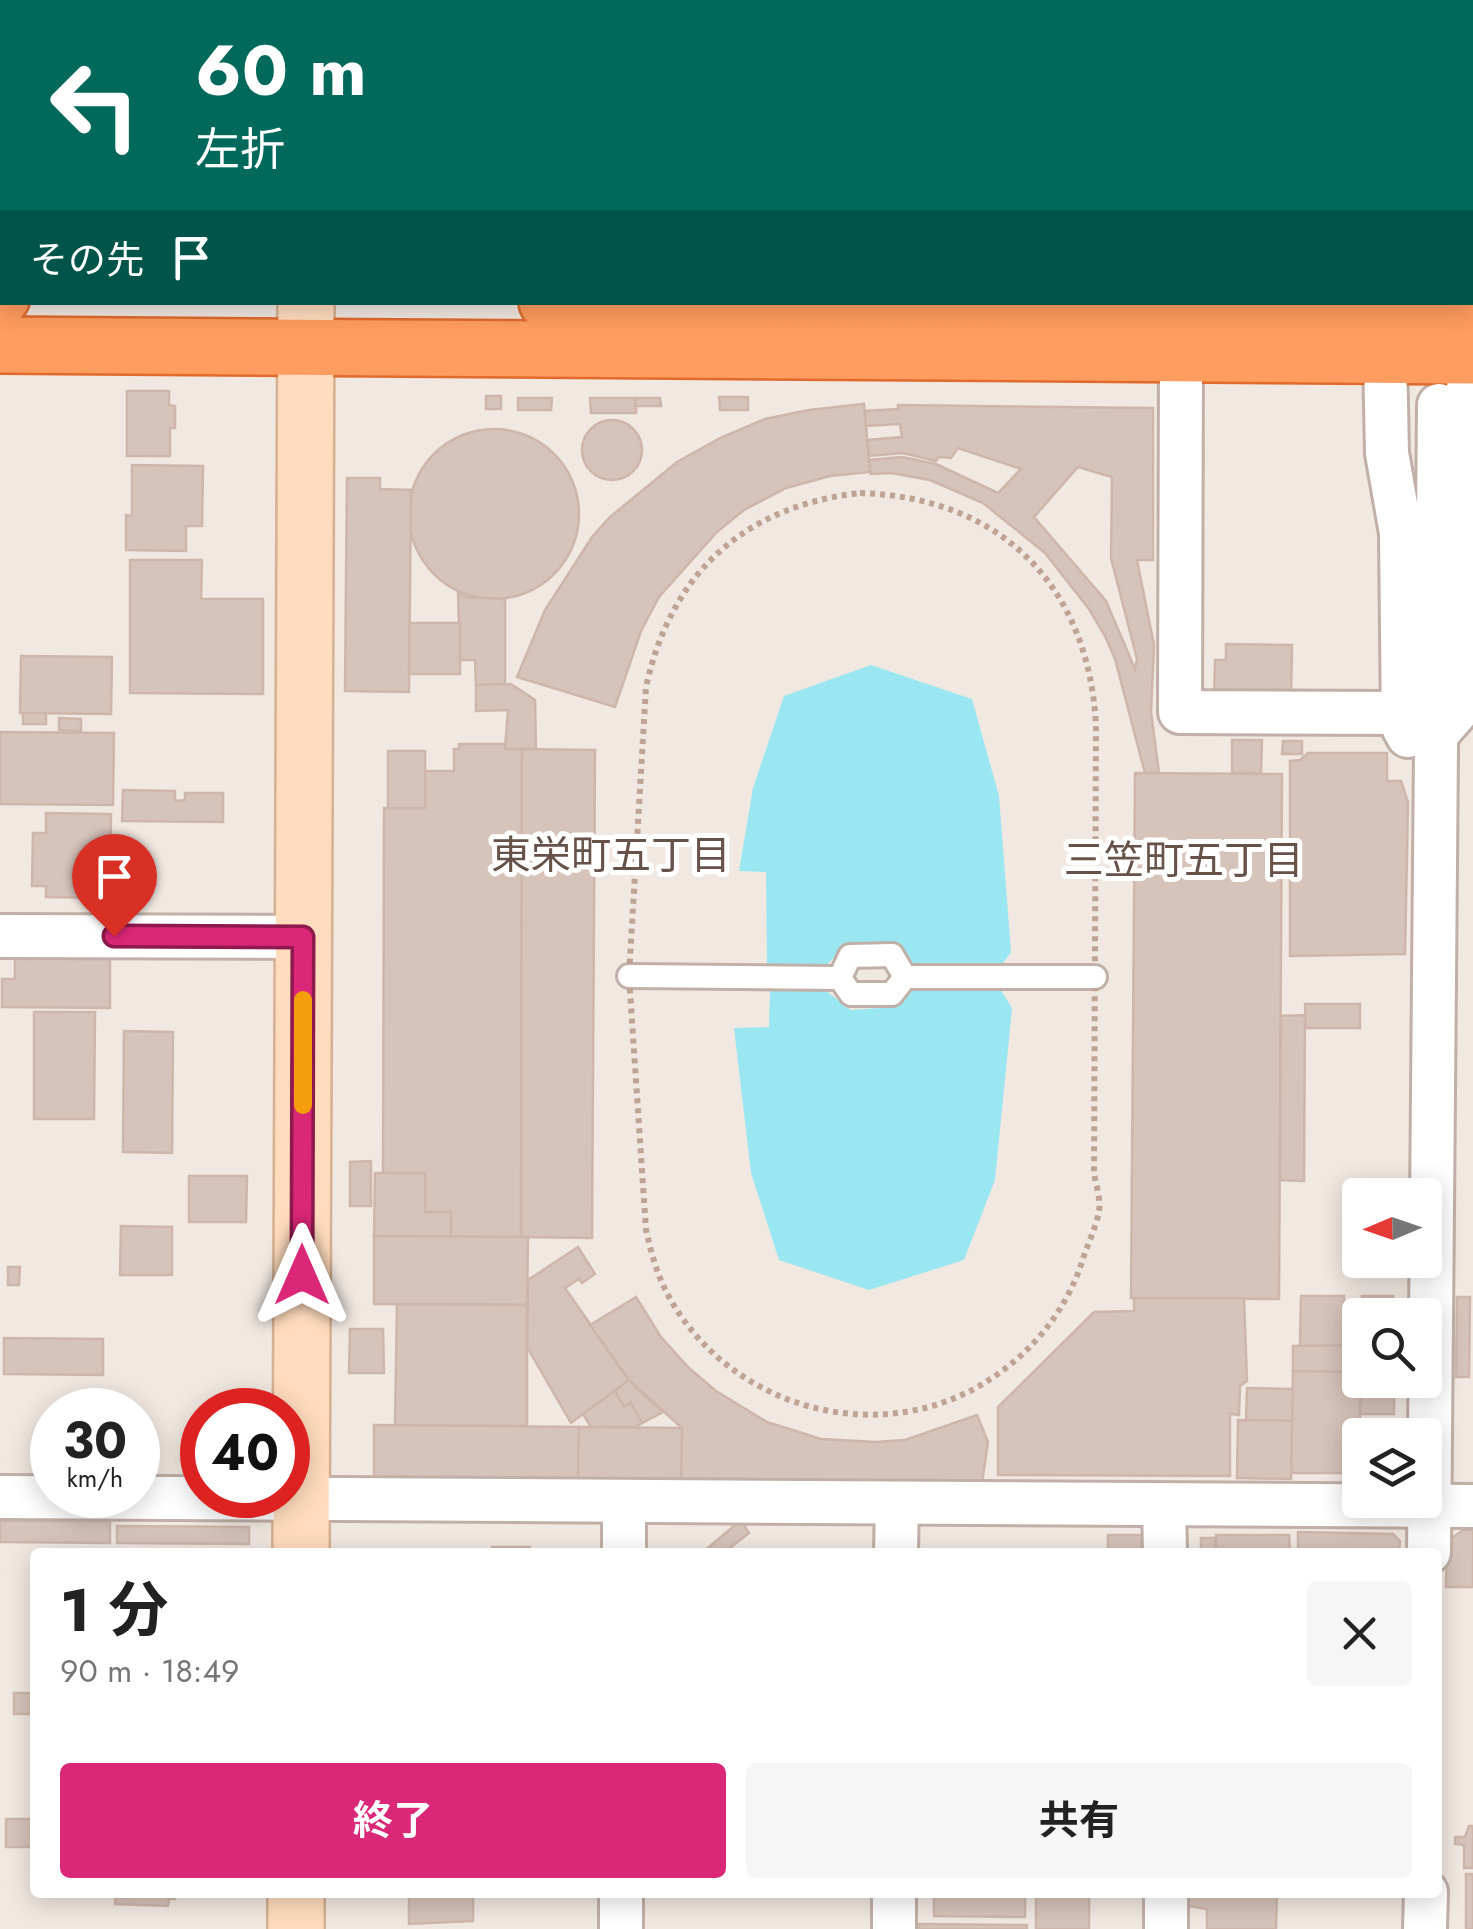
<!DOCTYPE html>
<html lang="ja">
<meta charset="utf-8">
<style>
:root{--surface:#fff;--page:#f6f6f6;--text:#222;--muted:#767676;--accent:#db2777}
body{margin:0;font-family:Jost,"Noto Sans JP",sans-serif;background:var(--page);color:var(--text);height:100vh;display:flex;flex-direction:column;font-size:38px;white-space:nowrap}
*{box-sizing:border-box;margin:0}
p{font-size:32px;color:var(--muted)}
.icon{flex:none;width:55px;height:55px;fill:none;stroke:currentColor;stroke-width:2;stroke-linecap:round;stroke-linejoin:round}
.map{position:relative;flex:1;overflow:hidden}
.details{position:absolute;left:30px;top:1548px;width:1412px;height:350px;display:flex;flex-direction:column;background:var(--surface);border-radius:10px;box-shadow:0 5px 25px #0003}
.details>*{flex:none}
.banner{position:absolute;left:0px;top:0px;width:1475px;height:305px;box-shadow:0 5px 25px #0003;background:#00695c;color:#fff;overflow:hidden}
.needle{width:65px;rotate:268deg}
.buttons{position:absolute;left:1342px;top:1178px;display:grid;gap:20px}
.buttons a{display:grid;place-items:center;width:100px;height:100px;border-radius:10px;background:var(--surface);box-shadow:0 5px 25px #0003;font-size:50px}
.speed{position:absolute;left:30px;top:1388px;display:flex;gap:20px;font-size:50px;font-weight:700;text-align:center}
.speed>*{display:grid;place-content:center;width:130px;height:130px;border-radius:50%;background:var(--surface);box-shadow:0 5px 25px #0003;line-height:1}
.speed small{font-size:25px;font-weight:400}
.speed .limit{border:15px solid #d22;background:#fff;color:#111}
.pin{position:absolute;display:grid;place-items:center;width:85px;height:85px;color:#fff;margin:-102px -42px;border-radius:50% 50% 50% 0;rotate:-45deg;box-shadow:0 0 10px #0007}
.pin .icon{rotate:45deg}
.me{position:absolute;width:110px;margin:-55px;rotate:0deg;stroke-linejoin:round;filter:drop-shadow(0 0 8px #0008)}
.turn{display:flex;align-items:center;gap:35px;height:210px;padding:0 30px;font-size:45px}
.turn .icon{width:130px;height:130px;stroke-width:2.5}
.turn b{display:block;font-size:70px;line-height:85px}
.then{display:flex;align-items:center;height:95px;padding:0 30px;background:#0003;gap:20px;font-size:38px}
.round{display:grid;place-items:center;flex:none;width:105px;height:105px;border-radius:10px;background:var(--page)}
.head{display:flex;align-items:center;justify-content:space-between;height:170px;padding:0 30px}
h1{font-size:60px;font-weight:700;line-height:75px}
.button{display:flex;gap:20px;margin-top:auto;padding:20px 30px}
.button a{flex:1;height:115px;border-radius:10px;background:var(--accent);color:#fff;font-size:40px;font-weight:700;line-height:115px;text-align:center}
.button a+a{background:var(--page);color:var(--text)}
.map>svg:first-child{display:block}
</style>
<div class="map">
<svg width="1473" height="1929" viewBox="0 0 1473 1929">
<rect width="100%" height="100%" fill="#f1e8e1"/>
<g fill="#9be7f1">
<path d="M 871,665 L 972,699 L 999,796 L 1011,952 L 1001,966 L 914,968 L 893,946 L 846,947 L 826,965 L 767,966 L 766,872 L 739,871 L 753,788 L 784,696 Z"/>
<path d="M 999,987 L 1012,1008 L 995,1180 L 964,1260 L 869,1290 L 779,1260 L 751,1173 L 734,1028 L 769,1027 L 770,989 L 825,990 L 851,1010 L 893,1007 L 913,988 Z"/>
</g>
<g fill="#d6c3ba" stroke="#ceb6aa" stroke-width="2.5" fill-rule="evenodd">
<rect x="139" y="0" width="84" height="2"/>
<path d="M 782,0 L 859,0 L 781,2 Z"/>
<path d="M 127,391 L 169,391 L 169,405 L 175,406 L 175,428 L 170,428 L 170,456 L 127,456 Z"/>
<rect x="486" y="396" width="15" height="13"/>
<path d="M 719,397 L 748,397 L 748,410 L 720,410 Z"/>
<path d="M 518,398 L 552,398 L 551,410 L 518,410 Z"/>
<path d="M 590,398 L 636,398 L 636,413 L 591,413 Z"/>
<path d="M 636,398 L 660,398 L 661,406 L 635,406 Z"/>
<path d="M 864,404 L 870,472 L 830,476 L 786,488 L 744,510 L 717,532 L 659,597 L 641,631 L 615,707 L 517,677 L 545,610 L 592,537 L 610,517 L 677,462 L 720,438 L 765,419 L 809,410 Z"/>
<path d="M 898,405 L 1153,408 L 1153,560 L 1137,560 L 1154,645 L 1151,712 L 1159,773 L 1145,773 L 1115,659 L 1105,636 L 1089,609 L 1045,553 L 983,503 L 930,480 L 891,473 L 871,474 L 869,460 L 902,457 L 936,464 L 998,493 L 1021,469 L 958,448 L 951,458 L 939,457 L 936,461 L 903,453 L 869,456 L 867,440 L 902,437 L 900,424 L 866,426 L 865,411 L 898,409 ZM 1078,467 L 1112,477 L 1111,558 L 1137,659 L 1135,669 L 1106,601 L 1034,517 Z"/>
<circle cx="612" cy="450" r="30"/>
<circle cx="494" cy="514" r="85"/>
<path d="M 132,465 L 203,466 L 202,526 L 186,526 L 186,551 L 126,550 L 126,515 L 132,516 Z"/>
<path d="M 347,478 L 380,478 L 380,489 L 411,490 L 409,692 L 345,691 Z"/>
<path d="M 130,560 L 202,560 L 201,599 L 263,599 L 263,694 L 130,693 Z"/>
<path d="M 458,592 L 465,597 L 505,599 L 505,684 L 476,685 L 475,660 L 460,660 Z"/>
<rect x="409" y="623" width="51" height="51"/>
<path d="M 1226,644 L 1292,645 L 1291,697 L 1214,697 L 1215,660 L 1226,660 Z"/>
<path d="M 21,656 L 112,657 L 111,714 L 20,713 Z"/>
<path d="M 511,684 L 535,700 L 536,749 L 505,749 L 508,710 L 476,711 L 476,685 Z"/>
<rect x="23" y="713" width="23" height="11"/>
<path d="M 59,718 L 81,719 L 81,731 L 59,730 Z"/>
<path d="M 0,732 L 114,733 L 113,805 L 0,804 Z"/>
<path d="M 1232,740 L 1262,740 L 1261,773 L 1232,773 Z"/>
<path d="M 1283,741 L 1302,741 L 1302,754 L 1282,754 Z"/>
<path d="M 459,744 L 505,744 L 505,749 L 522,749 L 521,1237 L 451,1237 L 451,1212 L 425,1212 L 425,1173 L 383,1173 L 384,808 L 425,808 L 425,771 L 454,771 L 454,749 L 459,749 Z"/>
<path d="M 522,749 L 595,750 L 592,1238 L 521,1237 Z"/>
<rect x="388" y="751" width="37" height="57"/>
<path d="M 1308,753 L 1387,753 L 1387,781 L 1401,781 L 1408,802 L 1405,954 L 1290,956 L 1290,761 L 1300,760 Z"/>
<path d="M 1135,773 L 1282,774 L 1279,1299 L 1131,1298 Z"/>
<path d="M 123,790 L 175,791 L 175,801 L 185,800 L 185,793 L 223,793 L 223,822 L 122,821 Z"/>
<path d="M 46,813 L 111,814 L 110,898 L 46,897 L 46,886 L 32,886 L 33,833 L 46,833 Z"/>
<path d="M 15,957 L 110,957 L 110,1008 L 2,1007 L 2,979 L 15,979 Z"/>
<path d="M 1305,1004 L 1360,1004 L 1360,1028 L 1306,1028 Z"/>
<path d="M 34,1012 L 95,1012 L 94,1119 L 34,1119 Z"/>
<path d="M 1305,1015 L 1304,1181 L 1280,1180 L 1281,1016 Z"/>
<path d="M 124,1031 L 173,1032 L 172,1153 L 123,1152 Z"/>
<path d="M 371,1161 L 371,1206 L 350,1206 L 350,1162 Z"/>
<path d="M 375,1173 L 425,1173 L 425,1212 L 451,1212 L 451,1237 L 374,1236 Z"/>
<path d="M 189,1176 L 247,1176 L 246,1222 L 189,1222 Z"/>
<path d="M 121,1226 L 172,1227 L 172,1275 L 120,1275 Z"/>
<path d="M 374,1236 L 528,1237 L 527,1305 L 374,1304 Z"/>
<path d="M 578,1247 L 595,1274 L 582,1283 L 579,1279 L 565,1288 L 629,1380 L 571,1423 L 527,1347 L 528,1280 Z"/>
<path d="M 8,1267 L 20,1267 L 19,1285 L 8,1285 Z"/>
<path d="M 1301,1296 L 1344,1296 L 1344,1346 L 1300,1346 Z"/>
<rect x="1362" y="1296" width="31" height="19"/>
<path d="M 636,1297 L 661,1337 L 689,1368 L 716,1391 L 767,1422 L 821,1439 L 875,1442 L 905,1440 L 977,1415 L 988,1442 L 982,1483 L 681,1481 L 682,1428 L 629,1380 L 590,1325 Z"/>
<path d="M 1457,1297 L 1470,1297 L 1469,1377 L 1456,1377 Z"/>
<path d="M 1134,1298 L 1244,1298 L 1247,1381 L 1240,1386 L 1239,1415 L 1230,1414 L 1230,1476 L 998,1475 L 998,1407 L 1094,1312 L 1134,1311 Z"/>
<path d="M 397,1304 L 527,1305 L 527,1426 L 395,1425 Z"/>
<path d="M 350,1329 L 383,1329 L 384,1373 L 349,1373 Z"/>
<path d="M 4,1338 L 103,1339 L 103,1375 L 4,1374 Z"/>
<path d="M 1360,1345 L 1360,1372 L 1293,1371 L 1293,1346 Z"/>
<path d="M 1293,1371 L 1360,1372 L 1360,1473 L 1291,1473 Z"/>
<path d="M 629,1380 L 643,1394 L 663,1412 L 642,1423 L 631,1403 L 624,1407 L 615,1391 Z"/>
<rect x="1361" y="1380" width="33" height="34"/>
<path d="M 1247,1388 L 1293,1389 L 1292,1421 L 1246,1420 Z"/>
<path d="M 615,1391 L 624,1407 L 631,1403 L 642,1423 L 636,1427 L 591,1427 L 583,1414 Z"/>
<path d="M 1238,1420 L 1292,1421 L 1291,1479 L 1237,1478 Z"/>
<path d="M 374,1425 L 579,1427 L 578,1479 L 374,1478 Z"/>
<path d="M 579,1427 L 682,1428 L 681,1481 L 578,1479 Z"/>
<path d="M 741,1520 L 749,1533 L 725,1552 L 703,1552 Z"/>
<path d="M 0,1521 L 110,1521 L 110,1543 L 0,1542 Z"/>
<path d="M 117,1526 L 249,1527 L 249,1544 L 117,1543 Z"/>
<path d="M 1463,1530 L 1473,1530 L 1473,1587 L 1446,1587 L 1447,1542 Z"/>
<path d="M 1298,1532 L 1393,1534 L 1400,1541 L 1399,1552 L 1298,1552 Z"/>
<path d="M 1108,1535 L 1142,1535 L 1141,1552 L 1108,1552 Z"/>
<path d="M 1216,1535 L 1289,1535 L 1290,1552 L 1217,1552 Z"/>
<rect x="1201" y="1538" width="14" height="14"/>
<rect x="492" y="1547" width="38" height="5"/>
<rect x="14" y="1693" width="21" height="21"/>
<path d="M 6,1819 L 35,1819 L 35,1860 L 34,1847 L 6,1847 Z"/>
<path d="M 1469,1826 L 1473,1826 L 1473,1868 L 1464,1868 L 1464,1845 L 1455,1844 L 1455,1837 L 1465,1837 Z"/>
<rect x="1466" y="1874" width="7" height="55"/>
<path d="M 116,1892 L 176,1892 L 175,1899 L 169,1899 L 168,1906 L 115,1904 Z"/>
<path d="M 409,1892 L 473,1892 L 473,1921 L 409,1924 Z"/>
<path d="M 934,1892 L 1025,1892 L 1025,1917 L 934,1916 Z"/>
<rect x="1036" y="1892" width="53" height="37"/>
<path d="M 1189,1892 L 1277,1892 L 1276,1929 L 1207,1929 L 1207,1909 L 1189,1906 Z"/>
<path d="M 919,1924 L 1027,1925 L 1027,1929 L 919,1929 Z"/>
</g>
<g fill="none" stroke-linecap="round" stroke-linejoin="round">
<g stroke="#c0b0a7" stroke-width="28">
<g id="lane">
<path d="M 629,976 L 840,978 L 851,994 L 892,994 L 905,977 L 1095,977"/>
<path d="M 840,978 L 850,956 L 892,955 L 905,977"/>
</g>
</g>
<g stroke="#c0b0a7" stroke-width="48">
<g id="street">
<path d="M 637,2 L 637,0"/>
<path d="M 924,2 L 924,0"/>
<path d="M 1185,2 L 1185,0"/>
<path d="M 1407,2 L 1407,0"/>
<path d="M 1442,2 L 1442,0"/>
<path d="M 1181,354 L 1180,712 L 1403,713"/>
<path d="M 1385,356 L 1387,453 L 1401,533 L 1403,727 L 1408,736"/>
<path d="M 1436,735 L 1471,695 L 1468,356"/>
<path d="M 0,936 L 303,937"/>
<path d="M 0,1497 L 1473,1506"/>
<path d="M 1164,1505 L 1165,1552"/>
<path d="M 624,1552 L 624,1502"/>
<path d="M 896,1552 L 897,1503"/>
<path d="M 1429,1552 L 1439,405"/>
<path d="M 1166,1892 L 1166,1929"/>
<path d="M 621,1929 L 621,1892"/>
<path d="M 894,1929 L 894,1892"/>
<path d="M 1425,1929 L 1426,1892"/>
</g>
</g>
<g stroke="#d6b092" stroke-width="60">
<g id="secondary">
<path d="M 311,2 L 311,0"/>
<path d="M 301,1552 L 306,302"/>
<path d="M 296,1929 L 296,1892"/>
</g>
</g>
<g stroke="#e06b2d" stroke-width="60">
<g id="highway">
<path d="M 0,204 L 2,204"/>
<path d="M 1472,206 L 1473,206"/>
<path d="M 0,243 L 2,243"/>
<path d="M 1472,253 L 1473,253"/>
<path d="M 0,297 L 2,297"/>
<path d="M 547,302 L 1473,311"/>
<path d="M 0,345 L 1473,356"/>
</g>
</g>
<path stroke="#bfa495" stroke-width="6" stroke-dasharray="5 5" stroke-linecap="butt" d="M 860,493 C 1001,497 1089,586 1096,726 L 1094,1173 C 1096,1185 1101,1200 1099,1211 C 1096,1228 1087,1245 1082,1262 C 1068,1305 1039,1344 1002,1371 C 893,1453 733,1415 668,1295 C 657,1275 651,1252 646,1230 L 629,976 L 646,687 C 671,573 744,506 860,493 Z"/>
<use href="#lane" stroke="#fff" stroke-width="22"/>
<use href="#street" stroke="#fff" stroke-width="42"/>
<use href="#secondary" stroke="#ffdcbe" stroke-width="55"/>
<use href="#highway" stroke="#ff9c5f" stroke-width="55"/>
</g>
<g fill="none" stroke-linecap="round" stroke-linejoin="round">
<g stroke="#8e194d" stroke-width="25">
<path id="route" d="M 114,936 L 303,937 L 302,1275"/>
</g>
<use href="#route" stroke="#db2777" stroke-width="18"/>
<path stroke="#f59e0b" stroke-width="18" d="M 303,1105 L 303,1000"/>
</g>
<g text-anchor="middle" stroke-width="10" stroke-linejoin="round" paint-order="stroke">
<g font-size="40" fill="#665249" stroke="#fff">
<text x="611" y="869">東栄町五丁目</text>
<text x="1184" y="874">三笠町五丁目</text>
</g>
</g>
</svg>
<div class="buttons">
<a><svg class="needle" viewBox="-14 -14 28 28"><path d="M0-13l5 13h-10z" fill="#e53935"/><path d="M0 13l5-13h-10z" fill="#767676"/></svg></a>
<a><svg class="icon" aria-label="search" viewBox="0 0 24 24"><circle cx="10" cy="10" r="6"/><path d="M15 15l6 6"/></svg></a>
<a><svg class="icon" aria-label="layers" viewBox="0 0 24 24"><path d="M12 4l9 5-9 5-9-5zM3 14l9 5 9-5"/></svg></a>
</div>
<div class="speed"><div>30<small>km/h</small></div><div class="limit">40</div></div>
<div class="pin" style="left:114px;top:936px;background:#d93025"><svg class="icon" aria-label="arrive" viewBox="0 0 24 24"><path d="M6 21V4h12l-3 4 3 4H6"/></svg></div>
<svg class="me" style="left:302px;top:1275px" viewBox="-20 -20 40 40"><path d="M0-17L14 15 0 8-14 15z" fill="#db2777" stroke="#fff" stroke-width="4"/></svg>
<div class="banner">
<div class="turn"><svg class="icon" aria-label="left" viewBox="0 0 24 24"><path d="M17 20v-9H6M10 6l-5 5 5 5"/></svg><div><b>60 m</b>左折</div></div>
<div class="then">その先<svg class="icon" aria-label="arrive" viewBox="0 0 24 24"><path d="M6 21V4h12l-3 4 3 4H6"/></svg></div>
</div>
<section class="details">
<div class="head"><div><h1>1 分</h1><p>90 m · 18:49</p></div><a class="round"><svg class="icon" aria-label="close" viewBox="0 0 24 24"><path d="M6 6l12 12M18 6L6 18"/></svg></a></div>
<div class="button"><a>終了</a><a>共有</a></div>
</section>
</div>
